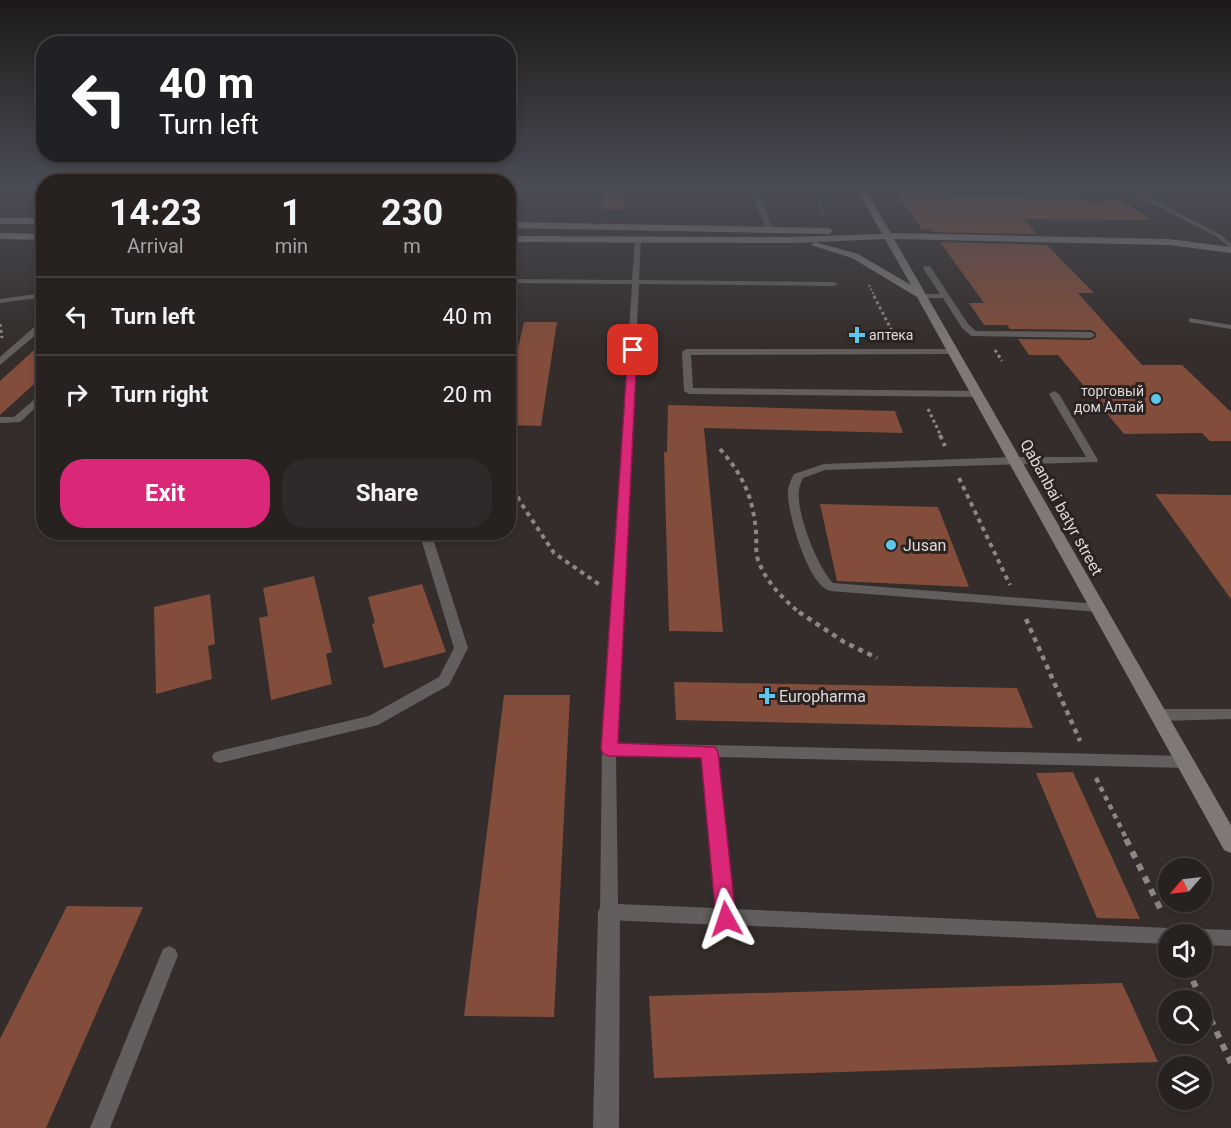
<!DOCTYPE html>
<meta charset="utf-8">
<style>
:root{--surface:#272220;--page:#2f2a29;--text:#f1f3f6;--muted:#a4a4a5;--line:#433f3e;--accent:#db2777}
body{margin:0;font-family:Roboto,sans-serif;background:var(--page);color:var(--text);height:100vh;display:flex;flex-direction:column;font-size:22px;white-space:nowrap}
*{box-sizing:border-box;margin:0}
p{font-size:20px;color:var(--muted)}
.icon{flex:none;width:33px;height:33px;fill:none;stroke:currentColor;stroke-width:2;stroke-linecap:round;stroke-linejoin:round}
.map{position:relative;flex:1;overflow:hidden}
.side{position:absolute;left:36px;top:174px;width:480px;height:366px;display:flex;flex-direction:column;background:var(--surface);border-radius:24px;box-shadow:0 3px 9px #0003,0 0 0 2px var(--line)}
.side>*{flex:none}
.hud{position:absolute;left:36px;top:36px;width:480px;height:126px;border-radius:24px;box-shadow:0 3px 9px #0003,0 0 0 2px var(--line);background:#202124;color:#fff;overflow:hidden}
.needle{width:39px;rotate:242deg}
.tools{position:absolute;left:1158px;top:858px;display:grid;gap:12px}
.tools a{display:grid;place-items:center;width:54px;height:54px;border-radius:50%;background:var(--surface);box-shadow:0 3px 9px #0003,0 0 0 2px var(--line);font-size:30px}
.pin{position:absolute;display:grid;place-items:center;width:51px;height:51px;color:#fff;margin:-26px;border-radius:12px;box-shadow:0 3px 9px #0006}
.me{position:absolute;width:66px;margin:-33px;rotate:355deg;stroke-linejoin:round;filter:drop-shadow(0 0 4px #0008)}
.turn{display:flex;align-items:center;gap:21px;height:126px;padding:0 24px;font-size:27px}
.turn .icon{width:78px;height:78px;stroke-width:2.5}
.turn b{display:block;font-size:42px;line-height:51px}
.eta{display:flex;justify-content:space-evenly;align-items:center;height:102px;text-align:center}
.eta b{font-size:36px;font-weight:700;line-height:42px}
.button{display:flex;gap:12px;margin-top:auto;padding:12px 24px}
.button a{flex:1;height:69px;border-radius:24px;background:var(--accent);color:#fff;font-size:24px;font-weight:700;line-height:69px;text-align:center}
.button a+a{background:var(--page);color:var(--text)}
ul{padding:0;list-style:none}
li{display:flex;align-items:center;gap:18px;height:78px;padding:0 24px;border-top:2px solid var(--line)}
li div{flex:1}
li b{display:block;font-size:22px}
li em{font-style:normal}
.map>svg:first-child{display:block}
</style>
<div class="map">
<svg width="1231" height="1128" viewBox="0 0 1231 1128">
<rect width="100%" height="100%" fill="#342d2b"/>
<g fill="#824d3a">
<path d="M 605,187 L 627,187 L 623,210 L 600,209 Z"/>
<path d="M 892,187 L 941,187 L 949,197 L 1083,198 L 1088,203 L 1120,199 L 1151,220 L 1023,219 L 1037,234 L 932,232 L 931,229 L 922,229 Z"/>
<path d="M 940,242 L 1047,245 L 1094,293 L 1078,293 L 1142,365 L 1182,365 L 1231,412 L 1231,441 L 1210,441 L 1202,433 L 1124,434 L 1058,355 L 1029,355 L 1018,339 L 1091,340 L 1096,337 L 1096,333 L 1091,330 L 1010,329 L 1007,325 L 984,325 L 969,303 L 984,303 Z"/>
<path d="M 524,322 L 557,322 L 541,426 L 508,425 L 508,391 Z"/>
<path d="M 44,341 L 44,375 L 0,415 L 0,381 Z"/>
<path d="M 668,405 L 895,411 L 903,433 L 704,428 L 723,632 L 669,631 L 664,452 L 667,452 Z"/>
<path d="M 1155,494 L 1231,495 L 1231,599 Z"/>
<path d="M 820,504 L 938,507 L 969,587 L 837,581 Z"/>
<path d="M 314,576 L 332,652 L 326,654 L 332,684 L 271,700 L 259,618 L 268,616 L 263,588 Z"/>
<path d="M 422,584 L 446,652 L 384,668 L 372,624 L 375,623 L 368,597 Z"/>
<path d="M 210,594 L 215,644 L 208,646 L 212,679 L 156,694 L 154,607 Z"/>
<path d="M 674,682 L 1017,688 L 1033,728 L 676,720 Z"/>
<path d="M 504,695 L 570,695 L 554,1017 L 464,1016 Z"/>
<path d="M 1073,772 L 1140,919 L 1097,918 L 1036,773 Z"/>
<path d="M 67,906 L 143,907 L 46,1128 L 0,1128 L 0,1039 Z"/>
<path d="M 1122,983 L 1158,1062 L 654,1078 L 649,996 Z"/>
</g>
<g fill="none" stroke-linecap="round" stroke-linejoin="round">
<g stroke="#8c8685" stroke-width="2" stroke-dasharray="2 2" stroke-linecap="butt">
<path d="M 812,187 L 824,215"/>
<path d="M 869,285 L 875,297"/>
</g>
<g stroke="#8c8685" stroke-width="3" stroke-dasharray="3 3" stroke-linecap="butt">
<path d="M 874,296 L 895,337"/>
<path d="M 0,324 L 2,338"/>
<path d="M 995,350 L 1002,361"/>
<path d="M 928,409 L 941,436"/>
</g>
<g stroke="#8c8685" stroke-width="4" stroke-dasharray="4.5 4.5" stroke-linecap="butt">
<path d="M 940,435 L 945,446"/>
<path d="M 720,449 C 743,475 753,497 756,532 C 757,542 755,551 758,560 C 766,582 783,599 801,614"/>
<path d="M 508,462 L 519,500 L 554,553 L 600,585"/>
<path d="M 959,478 L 1010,585"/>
</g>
<g stroke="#8c8685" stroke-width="4.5" stroke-dasharray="5 5" stroke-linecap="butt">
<path d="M 799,612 L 844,642 L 877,658"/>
<path d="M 1026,619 L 1080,741"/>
<path d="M 1096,778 L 1127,840"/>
</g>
<g stroke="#8c8685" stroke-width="6" stroke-dasharray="7 7" stroke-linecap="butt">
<path d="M 1126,839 L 1163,914"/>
<path d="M 1187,968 L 1231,1063"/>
</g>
<g fill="#625e5d" fill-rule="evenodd">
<path d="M 1121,187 L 1129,187 L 1221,235 L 1231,243 L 1231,249 L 1217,237 Z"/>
<path d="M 638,237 L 641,239 L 639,280 L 834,282 L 838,284 L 834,286 L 639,284 L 617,743 L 1186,756 L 1191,758 L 1194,762 L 1191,766 L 1186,768 L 717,757 L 734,909 L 1168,928 L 1174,930 L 1176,934 L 1168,934 L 1168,944 L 731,925 L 726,927 L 720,925 L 609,920 L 603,918 L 600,912 L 602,749 L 632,284 L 508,283 L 508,279 L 632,280 L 635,239 ZM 616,755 L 702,757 L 716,908 L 618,904 Z"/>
<path d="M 924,266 L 930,266 L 968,324 L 976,331 L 1091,332 L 1095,335 L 1091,338 L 971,336 L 962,328 L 943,298 L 922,298 L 918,296 L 922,294 L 940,294 L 923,268 Z"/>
<path d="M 44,293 L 44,297 L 0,303 L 0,299 Z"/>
<path d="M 1189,318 L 1231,325 L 1231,329 L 1189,322 Z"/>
<path d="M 41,321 L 44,321 L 44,328 L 0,365 L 0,357 Z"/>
<path d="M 686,349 L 953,349 L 956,350 L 956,354 L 691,355 L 693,388 L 978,391 L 983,394 L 978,397 L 689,394 L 684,391 L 682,352 Z"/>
<path d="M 44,391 L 44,400 L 20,422 L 0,423 L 0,417 L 14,417 Z"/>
<path d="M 1054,391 L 1059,394 L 1098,460 L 1097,462 L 825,470 L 803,478 C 801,482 799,487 799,491 C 796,513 818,568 833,583 L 1098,604 L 1104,608 L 1102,611 L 1098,612 L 830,591 C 808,585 789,517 788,496 C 787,488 791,480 794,474 L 824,464 L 1015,457 L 1086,457 L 1049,394 Z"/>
<path d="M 419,532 L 431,532 L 468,648 L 449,685 L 378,725 L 219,763 L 214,761 L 212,757 L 214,753 L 219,751 L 369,716 L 439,677 L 454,648 Z"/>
<path d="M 1160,709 L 1231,709 L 1231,719 L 1160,721 L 1155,719 L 1153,715 L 1155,711 Z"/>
<path d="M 1202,929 L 1231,930 L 1231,946 L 1202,945 L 1202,934 L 1194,934 L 1196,931 Z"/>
<path d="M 169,946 L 175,949 L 178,955 L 110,1128 L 90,1128 L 163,949 Z"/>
</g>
<g fill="#625e5d" fill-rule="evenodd">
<path d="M 749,187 L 757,187 L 773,230 L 766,228 Z"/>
<path d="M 609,902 L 617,905 L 620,912 L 619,1128 L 593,1128 L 598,912 L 601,905 Z"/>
</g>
<g fill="#7e7876" fill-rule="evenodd">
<path d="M 856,187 L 864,187 L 891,233 L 1169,239 L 1231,247 L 1231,253 L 1169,245 L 894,239 L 1231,825 L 1231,853 L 1224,850 L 917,297 L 852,258 L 811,245 L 815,242 L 858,254 L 911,285 L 885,239 L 791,243 L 508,242 L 508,236 L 791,237 L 882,234 Z"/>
<rect x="0" y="218" width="44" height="6"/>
<path d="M 508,222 L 829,228 L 833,231 L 829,234 L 508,228 Z"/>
<path d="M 0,233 L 44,234 L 44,240 L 0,239 Z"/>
</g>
</g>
<linearGradient id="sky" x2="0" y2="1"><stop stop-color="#1d1918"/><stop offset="0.54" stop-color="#4a4c55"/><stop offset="1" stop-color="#4a4c55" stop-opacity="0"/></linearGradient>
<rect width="1231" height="345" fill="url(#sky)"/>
<path fill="#db2777" stroke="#8e194d" stroke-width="1.5" d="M 633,347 L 637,350 L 618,743 L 715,747 L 718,752 L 736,919 L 733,926 L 726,928 L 719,926 L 716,919 L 701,758 L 609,756 L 603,754 L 601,749 L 628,350 Z"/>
<g fill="#5cc7e8" stroke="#2a2321" stroke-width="2">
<path d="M854 326h6v6h6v6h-6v6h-6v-6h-6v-6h6z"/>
<circle cx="1156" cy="399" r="6"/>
<circle cx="891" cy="545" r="6"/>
<path d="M764 687h6v6h6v6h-6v6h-6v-6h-6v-6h6z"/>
</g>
<g text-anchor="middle" stroke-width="6" stroke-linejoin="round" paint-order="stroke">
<g font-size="14" fill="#dfdad9" stroke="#2a2321" text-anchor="start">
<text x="869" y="340">аптека</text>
<text x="1144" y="396" text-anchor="end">торговый<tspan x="1144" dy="16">дом Алтай</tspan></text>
</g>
<g font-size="16" fill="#dfdad9" stroke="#2a2321">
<text transform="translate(1062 507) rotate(61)" y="6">Qabanbai batyr street</text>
</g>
<g font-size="16" fill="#dfdad9" stroke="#2a2321" text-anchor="start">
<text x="903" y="551">Jusan</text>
<text x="779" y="702">Europharma</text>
</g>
</g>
</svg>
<div class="tools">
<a><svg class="needle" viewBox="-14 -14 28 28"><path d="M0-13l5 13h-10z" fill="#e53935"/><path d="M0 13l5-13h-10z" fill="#a4a4a5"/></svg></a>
<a><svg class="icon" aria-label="sound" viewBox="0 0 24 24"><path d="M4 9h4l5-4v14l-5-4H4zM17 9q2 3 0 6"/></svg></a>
<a><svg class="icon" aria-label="search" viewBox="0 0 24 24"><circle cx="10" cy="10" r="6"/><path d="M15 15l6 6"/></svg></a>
<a><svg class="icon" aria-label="layers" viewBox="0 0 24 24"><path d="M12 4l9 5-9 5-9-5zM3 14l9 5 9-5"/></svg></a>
</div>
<div class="pin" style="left:633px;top:350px;background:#d93025"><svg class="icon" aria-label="arrive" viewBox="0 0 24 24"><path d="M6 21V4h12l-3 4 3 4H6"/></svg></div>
<svg class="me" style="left:726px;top:919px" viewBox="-20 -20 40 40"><path d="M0-17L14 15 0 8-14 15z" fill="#db2777" stroke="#fff" stroke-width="4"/></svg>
<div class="hud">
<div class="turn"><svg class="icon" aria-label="left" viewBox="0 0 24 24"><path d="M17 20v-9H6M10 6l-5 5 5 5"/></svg><div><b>40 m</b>Turn left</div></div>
</div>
<section class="side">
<div class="eta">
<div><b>14:23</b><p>Arrival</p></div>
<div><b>1</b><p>min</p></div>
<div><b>230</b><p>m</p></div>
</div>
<ul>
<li><svg class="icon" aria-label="left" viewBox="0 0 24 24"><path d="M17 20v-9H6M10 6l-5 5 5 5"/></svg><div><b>Turn left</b></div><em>40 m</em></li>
<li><svg class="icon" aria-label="right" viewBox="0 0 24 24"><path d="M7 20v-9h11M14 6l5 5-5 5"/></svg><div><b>Turn right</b></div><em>20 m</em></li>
</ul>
<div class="button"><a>Exit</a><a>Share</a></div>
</section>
</div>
